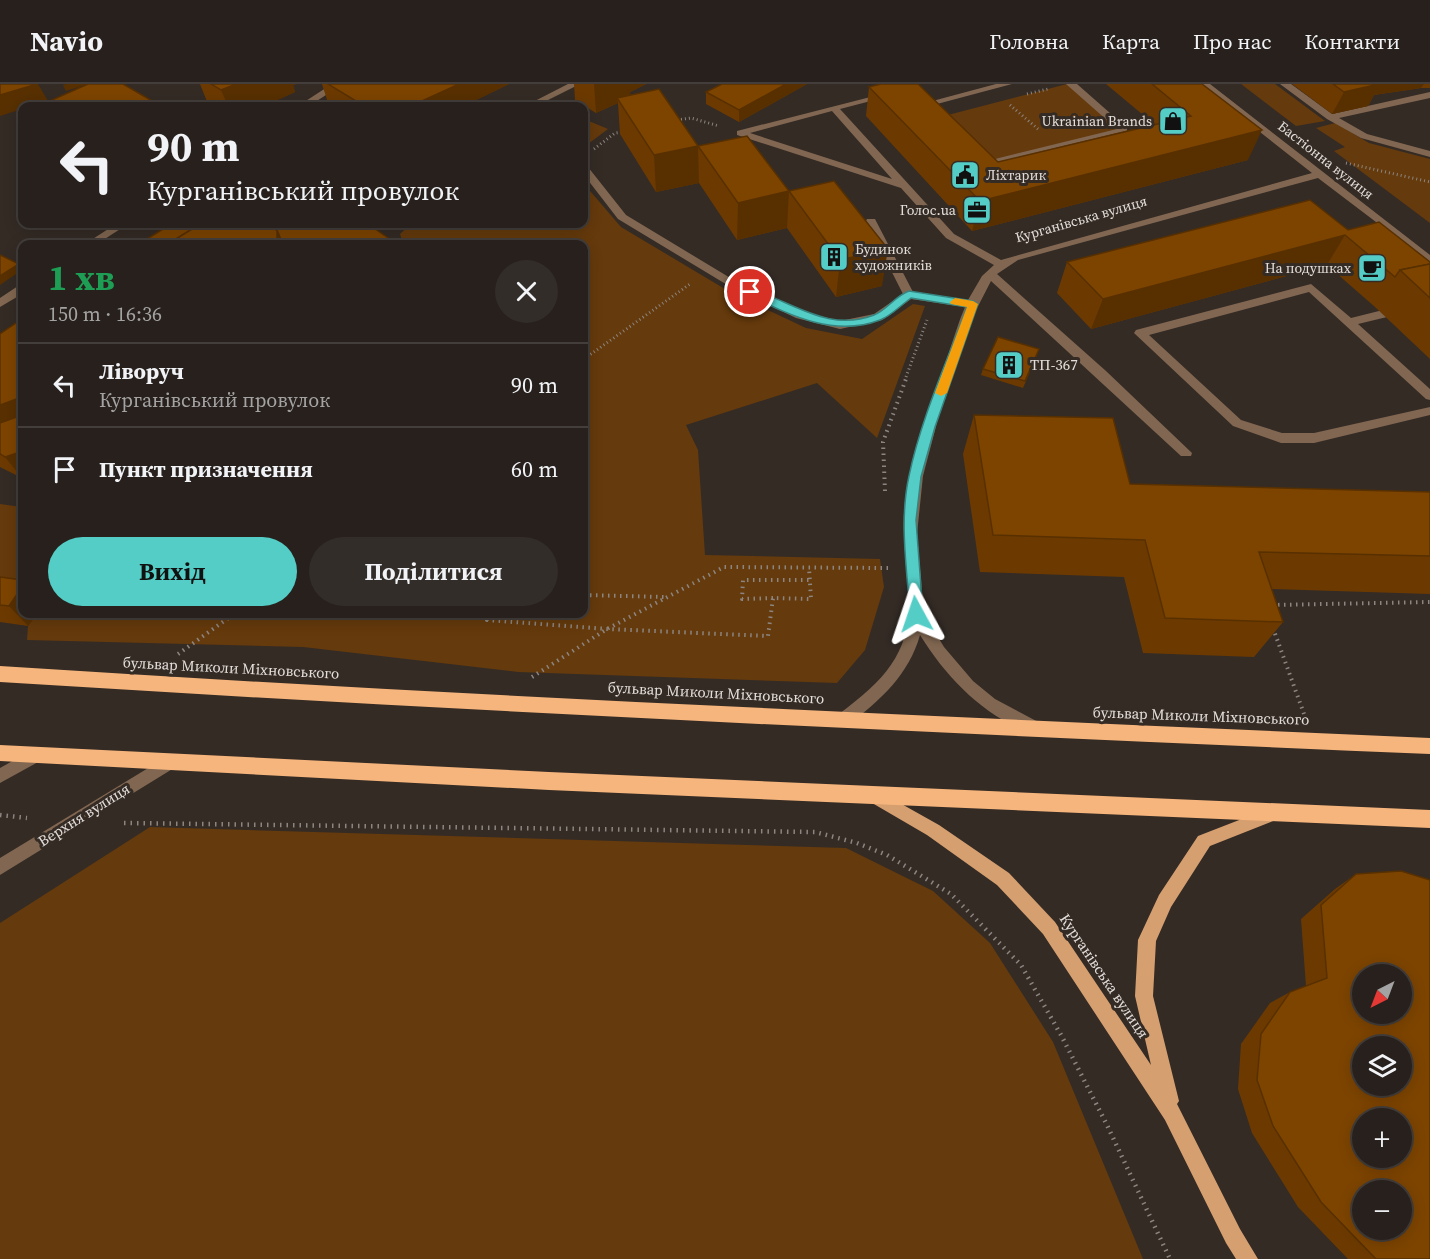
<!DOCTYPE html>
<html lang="uk">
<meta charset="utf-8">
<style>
:root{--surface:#27201c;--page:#332d29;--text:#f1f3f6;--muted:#a4a3a3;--line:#433e3b;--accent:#54cdc7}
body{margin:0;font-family:"Source Serif 4",serif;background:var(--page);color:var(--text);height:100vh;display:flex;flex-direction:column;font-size:22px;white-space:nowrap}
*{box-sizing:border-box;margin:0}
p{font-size:20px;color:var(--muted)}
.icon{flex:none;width:33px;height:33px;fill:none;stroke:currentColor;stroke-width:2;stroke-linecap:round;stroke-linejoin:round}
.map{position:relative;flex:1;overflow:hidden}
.sheet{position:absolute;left:18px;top:156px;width:570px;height:378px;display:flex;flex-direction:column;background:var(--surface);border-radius:12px;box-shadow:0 3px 15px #0003,0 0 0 2px var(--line)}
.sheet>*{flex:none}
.hud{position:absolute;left:18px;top:18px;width:570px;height:126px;border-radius:12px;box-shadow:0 3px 15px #0003,0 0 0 2px var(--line);background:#27201c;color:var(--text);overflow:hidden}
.needle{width:39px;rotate:222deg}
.buttons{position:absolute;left:1352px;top:880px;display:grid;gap:12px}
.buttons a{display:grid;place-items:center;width:60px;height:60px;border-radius:50%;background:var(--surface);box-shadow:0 3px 15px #0003,0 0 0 2px var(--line);font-size:30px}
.pin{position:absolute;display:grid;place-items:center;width:51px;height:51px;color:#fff;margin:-26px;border:3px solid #fff;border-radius:50%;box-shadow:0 2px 6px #0007}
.me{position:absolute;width:66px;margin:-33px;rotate:355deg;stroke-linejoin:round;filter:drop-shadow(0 0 4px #0008)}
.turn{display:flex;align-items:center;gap:21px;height:126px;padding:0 30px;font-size:27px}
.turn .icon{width:78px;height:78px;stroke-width:2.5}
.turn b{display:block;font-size:42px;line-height:51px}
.round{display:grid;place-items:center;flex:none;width:63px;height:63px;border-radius:32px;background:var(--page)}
.head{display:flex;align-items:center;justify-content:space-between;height:102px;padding:0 30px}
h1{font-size:36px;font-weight:700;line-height:45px;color:#1e9e55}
.action{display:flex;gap:12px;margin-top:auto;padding:12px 30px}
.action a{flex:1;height:69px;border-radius:36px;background:var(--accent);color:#111;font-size:24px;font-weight:700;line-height:69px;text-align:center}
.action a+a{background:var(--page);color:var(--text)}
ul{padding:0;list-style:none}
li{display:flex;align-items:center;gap:18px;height:84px;padding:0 30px;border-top:2px solid var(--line)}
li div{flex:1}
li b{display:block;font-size:22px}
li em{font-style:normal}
header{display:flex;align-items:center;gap:36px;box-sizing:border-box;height:84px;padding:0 30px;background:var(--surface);border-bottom:2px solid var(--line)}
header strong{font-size:28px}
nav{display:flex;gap:33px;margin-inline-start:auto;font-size:21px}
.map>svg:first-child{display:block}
</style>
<header>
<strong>Navio</strong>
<nav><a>Головна</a><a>Карта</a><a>Про нас</a><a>Контакти</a></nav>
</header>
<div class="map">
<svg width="1430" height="1175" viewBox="0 0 1430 1175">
<rect width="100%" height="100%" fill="#342b25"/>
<g fill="#653a0c">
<path d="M 1067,0 L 1124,46 L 993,79 L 944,32 Z"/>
<path d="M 1241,0 L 1275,0 L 1325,37 L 1296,42 Z"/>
<path d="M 584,35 L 608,45 L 584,63 Z"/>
<path d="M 1335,39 L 1369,59 L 1430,75 L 1430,139 L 1334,67 L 1345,63 L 1316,44 Z"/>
<path d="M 584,100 L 621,143 L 730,208 L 806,244 L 862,255 L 913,220 L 925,222 L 877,354 L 817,299 L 686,341 L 698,366 L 705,471 L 880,475 L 884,503 L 865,566 L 837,599 L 518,588 L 303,563 L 27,556 L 28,542 L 37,530 L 584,530 L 584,160 L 403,160 L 400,150 L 411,140 L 584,140 Z"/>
<path d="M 0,420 L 22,423 L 22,514 L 0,511 Z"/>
<path d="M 150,743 L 846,764 L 933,807 L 990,859 L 1053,958 L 1143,1175 L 0,1175 L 0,839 Z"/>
</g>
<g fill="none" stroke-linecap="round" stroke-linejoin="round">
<g stroke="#8c8580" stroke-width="3" stroke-dasharray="1 3" stroke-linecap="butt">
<path d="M 1027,10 L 1048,5"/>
<path d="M 1010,21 L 1038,45"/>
<path d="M 677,36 L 691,34 L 719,42"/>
<path d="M 594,65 L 615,49 L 623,48"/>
<path d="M 1346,79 L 1430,98"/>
<path d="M 584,275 L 690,200"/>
<path d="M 906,293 L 927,236"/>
</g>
<g stroke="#8c8580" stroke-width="4" stroke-dasharray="1.5 4.5" stroke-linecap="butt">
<path d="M 885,407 L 883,358 L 907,292"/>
<path d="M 584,511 L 664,513"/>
<path d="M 773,514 L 742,515 L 743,496 L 810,496"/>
<path d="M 1272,521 L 1430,518"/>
<path d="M 489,530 L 487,536 L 607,545 L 768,552 L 773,514 L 811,515 L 809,484"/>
<path d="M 1273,544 L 1304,630"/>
<path d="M 178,570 L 234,530"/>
<path d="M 532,593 L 607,545 L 724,483 L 888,484"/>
</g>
<g stroke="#8c8580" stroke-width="4.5" stroke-dasharray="1.5 5" stroke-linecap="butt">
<path d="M 0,731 L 27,734"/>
<path d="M 124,739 L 815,748 L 857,759 L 887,771 L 951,810 L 1021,881 L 1061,951 L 1107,1041 L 1170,1175"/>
</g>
<g fill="#816751" fill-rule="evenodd">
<path d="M 332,0 L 343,0 L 309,22 L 298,22 Z"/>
<path d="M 568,0 L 580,0 L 536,22 L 525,22 Z"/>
<path d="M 996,0 L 1012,0 L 937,20 L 945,28 L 940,31 L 925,19 Z"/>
<path d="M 1066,0 L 1077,0 L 1127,44 L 1127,48 L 993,82 L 979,72 L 979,68 L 983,67 L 995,75 L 1117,45 Z"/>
<path d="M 1199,0 L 1210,0 L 1430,171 L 1430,179 L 1318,94 L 1018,176 L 997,190 L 1106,287 L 1192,369 L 1191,372 L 1181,372 L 991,197 L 972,234 L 939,331 L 923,392 L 917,450 L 924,530 L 944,563 L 973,597 L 995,615 L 1042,640 L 1044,645 L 1042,650 L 1036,652 C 985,633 948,596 920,551 C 909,590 881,616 849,640 L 844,642 L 839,640 L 836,635 L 839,630 C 890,592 915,564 908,497 C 905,468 901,440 906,410 C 914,363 931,319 947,274 C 953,257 958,239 965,223 L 911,215 L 882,236 L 840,245 L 796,234 L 729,202 L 618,135 L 584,91 L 584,82 L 588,83 L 626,131 L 737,198 L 804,228 L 840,237 L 874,230 L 903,210 L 866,137 L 867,135 L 875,135 L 876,137 L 913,208 L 968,216 L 982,192 L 994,181 L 946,154 L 901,104 L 737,51 L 737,47 L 890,8 L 890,12 L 840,25 L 954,150 L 1001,176 L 1312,89 ZM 832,27 L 892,95 L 750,49 Z"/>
<path d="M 1280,0 L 1291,0 L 1332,30 L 1430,8 L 1430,14 L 1339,34 L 1367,50 L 1430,67 L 1430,73 L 1361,54 L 1327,35 Z"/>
<path d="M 116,140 L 128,140 L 97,160 L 85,160 Z"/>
<path d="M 1311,200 L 1351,234 L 1383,226 L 1387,227 L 1387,233 L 1358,240 L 1430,305 L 1430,316 L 1426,315 L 1309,208 L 1149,251 L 1241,336 L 1282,349 L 1314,349 L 1430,323 L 1430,331 L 1314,359 L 1281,359 L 1233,342 L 1134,249 L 1136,246 Z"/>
<path d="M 18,202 L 22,202 L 22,210 L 0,223 L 0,214 Z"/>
<path d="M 34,665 L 40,667 L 42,672 L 40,677 L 0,699 L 0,684 Z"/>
<path d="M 168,672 L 174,674 L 176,679 L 174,684 L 0,791 L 0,774 Z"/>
</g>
<path fill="#d59f70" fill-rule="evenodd" d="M 873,704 L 939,741 L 1009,789 L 1055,838 L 1151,981 L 1135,912 L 1138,856 L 1159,811 L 1198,752 L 1275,722 L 1281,724 L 1283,729 L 1281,734 L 1210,762 L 1171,823 L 1156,857 L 1153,912 L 1179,1017 L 1177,1020 L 1240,1145 L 1258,1175 L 1236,1175 L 1226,1159 L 1165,1036 L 1043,850 L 997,801 L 927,751 L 867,716 L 865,711 L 867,706 Z"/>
<g fill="#f6b57c" fill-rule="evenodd">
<path d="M 0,582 C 476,613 953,633 1430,654 L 1430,670 C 953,650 476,628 0,598 Z"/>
<path d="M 0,661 L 549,688 L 1430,726 L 1430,744 L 549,706 L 0,677 Z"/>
</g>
</g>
<g fill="#6c3a00">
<path d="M 200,0 L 296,0 L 293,1 L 295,8 L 264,22 L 212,22 L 208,20 Z"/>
<path d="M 322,0 L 509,0 L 468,20 L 469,22 L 329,22 Z"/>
<path d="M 574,0 L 646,0 L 630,8 L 630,11 L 698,62 L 789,107 L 882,202 L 836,213 L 787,144 L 737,156 L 699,99 L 656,108 L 620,50 L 618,19 L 596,29 L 575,16 Z"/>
<path d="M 807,0 L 739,38 L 706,20 L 706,8 Z"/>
<path d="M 1106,0 L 1202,0 L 1248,76 L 972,147 L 866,32 L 869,3 L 998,78 L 1154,40 Z"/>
<path d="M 1292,0 L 1430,0 L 1430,4 L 1421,4 L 1374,11 L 1368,22 L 1332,30 Z"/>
<path d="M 1348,146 L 1430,178 L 1430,275 L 1375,223 L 1327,181 L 1091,245 L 1057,209 L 1067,178 Z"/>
<path d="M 22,235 L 22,394 L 0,383 L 0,250 Z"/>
<path d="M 1037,271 L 1023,304 L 981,291 L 983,285 Z"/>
<path d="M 974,331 L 1130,400 L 1430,408 L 1430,510 L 1272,505 L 1283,538 L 1254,573 L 1143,569 L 1124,493 L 980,488 L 963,370 Z"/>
<path d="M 0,493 L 22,530 L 37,530 L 28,542 L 0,538 Z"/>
<path d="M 1356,790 L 1430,1175 L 1348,1175 L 1298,1123 L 1252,1049 L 1238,1005 L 1241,960 L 1270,919 L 1290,908 L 1306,902 L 1301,835 L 1335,805 Z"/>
</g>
<g fill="#583000">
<path d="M 37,0 L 38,0 L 48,17 L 30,22 L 22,22 L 22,25 L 0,32 L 0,11 Z"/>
<path d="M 66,0 L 88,0 L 66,7 L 63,1 Z"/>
<path d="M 236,0 L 296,0 L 293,1 L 295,8 L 264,22 L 228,22 L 221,6 Z"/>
<path d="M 451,0 L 509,0 L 468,20 L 469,22 L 411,22 Z"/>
<path d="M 594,0 L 646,0 L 630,8 L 631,13 L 617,14 L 618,19 L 596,29 Z"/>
<path d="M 786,0 L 807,0 L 739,38 L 739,26 Z"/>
<path d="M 1365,0 L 1424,0 L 1421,4 L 1374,11 L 1368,22 L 1332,30 L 1344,8 Z"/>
<path d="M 1262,46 L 1248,76 L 972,147 L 980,117 Z"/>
<path d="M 698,62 L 699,99 L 656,108 L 654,71 Z"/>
<path d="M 789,107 L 787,144 L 737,156 L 738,119 Z"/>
<path d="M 277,146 L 283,160 L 277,160 Z"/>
<path d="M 1345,151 L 1327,181 L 1091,245 L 1103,215 Z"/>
<path d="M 888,165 L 882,202 L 836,213 L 840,176 Z"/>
<path d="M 19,180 L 22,186 L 0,201 L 0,192 Z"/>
<path d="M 22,313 L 22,359 L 0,370 L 0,321 Z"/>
<path d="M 20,368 L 22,371 L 22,394 L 5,373 Z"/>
<path d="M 22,503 L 22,530 L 37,530 L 28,542 L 9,522 Z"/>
</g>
<g fill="#7d4400" stroke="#583000" stroke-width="1.5" fill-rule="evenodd">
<path d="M 0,0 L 37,0 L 0,11 Z"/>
<path d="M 88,0 L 123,0 L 161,22 L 48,22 L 43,20 Z"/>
<path d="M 211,0 L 236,0 L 221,6 Z"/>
<path d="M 328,0 L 459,0 L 411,22 L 364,22 Z"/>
<path d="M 722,0 L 786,0 L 739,26 L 706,8 Z"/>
<path d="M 881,0 L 918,0 L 998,78 L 1191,32 L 1152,0 L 1202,0 L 1262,46 L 980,117 L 869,3 Z"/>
<path d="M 1333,0 L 1379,0 L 1344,8 Z"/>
<path d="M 659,5 L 698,62 L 654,71 L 617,14 Z"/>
<path d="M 747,52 L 789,107 L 738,119 L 698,62 Z"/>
<path d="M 834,97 L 888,165 L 840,176 L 789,107 Z"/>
<path d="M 1310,116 L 1348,146 L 1379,138 L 1430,178 L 1430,180 L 1400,186 L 1395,193 L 1345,151 L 1103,215 L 1067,178 Z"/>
<path d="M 171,140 L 200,140 L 168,160 L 139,160 Z"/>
<path d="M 200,140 L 263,140 L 277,146 L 277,160 L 168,160 Z"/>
<path d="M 263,140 L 368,140 L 391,156 L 386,160 L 283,160 L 277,146 Z"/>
<path d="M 0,171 L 19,180 L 0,192 Z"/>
<path d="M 1430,180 L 1430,214 L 1400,186 Z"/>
<path d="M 22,235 L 22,313 L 0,321 L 0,250 Z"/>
<path d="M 998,253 L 1039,265 L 1025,297 L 983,285 Z"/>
<path d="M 22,331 L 22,369 L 20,368 L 5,373 L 0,370 L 0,339 Z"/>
<path d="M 974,331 L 1113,334 L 1130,400 L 1430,408 L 1430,472 L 1259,468 L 1283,538 L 1165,534 L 1145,456 L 993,451 Z"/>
<path d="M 0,493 L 22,496 L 22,503 L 9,522 L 0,521 Z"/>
<path d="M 1401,787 L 1430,796 L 1430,1175 L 1376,1175 L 1321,1118 L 1273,1042 L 1257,996 L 1261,950 L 1290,908 L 1327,894 L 1321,821 L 1356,790 ZM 1362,891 L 1401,891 L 1401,930 L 1362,930 ZM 1362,963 L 1401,963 L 1401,1002 L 1362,1002 ZM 1362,1035 L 1401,1035 L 1401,1074 L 1362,1074 ZM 1362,1107 L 1401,1107 L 1401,1146 L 1362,1146 Z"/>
</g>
<path fill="#54cdc7" stroke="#378581" stroke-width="1.5" d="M 750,205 C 792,217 828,249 874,231 C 887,226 895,212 909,207 L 973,217 L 978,220 L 935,343 L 921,393 L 916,436 L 923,530 L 921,533 L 912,533 L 910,530 C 907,485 899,437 909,392 C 921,334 947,278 967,223 L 911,214 C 901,221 891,232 880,236 C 833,254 788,230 746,210 L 745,208 Z"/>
<path fill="#f59e0b" d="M 955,214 L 973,217 L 978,220 L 947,309 L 941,312 L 935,309 L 967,223 L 951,220 L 950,218 Z"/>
<defs>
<g id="shop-square" transform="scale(1.5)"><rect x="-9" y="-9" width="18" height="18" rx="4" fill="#54cdc7" stroke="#342b25"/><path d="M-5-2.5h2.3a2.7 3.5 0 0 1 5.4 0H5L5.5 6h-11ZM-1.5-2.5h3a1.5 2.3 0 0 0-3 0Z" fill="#111"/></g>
<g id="civic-square" transform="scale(1.5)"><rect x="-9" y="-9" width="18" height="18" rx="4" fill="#54cdc7" stroke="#342b25"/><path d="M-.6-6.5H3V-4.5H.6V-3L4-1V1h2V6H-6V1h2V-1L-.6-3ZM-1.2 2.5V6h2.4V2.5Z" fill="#111"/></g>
<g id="office-square" transform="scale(1.5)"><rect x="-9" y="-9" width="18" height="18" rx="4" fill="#54cdc7" stroke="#342b25"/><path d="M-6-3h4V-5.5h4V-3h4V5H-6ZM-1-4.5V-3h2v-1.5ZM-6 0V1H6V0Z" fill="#111"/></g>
<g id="building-square" transform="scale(1.5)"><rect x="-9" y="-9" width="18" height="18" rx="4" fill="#54cdc7" stroke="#342b25"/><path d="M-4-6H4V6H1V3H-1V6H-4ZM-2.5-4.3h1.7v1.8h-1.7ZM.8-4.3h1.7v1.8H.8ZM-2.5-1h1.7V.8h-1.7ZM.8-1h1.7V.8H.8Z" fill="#111"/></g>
<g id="cafe-square" transform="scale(1.5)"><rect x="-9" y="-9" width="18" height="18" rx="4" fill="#54cdc7" stroke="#342b25"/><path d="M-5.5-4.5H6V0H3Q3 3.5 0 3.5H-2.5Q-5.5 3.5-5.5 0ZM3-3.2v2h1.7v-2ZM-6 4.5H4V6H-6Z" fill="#111"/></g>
</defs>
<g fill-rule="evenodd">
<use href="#shop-square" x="1173" y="37"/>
<use href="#civic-square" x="965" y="91"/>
<use href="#office-square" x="977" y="126"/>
<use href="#building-square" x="834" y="173"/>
<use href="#cafe-square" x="1372" y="184"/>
<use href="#building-square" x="1009" y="281"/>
</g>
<g text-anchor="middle" stroke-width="6" stroke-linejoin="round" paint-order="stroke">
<g font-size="14" fill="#e4deda" stroke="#342b25" text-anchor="end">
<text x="1152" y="42">Ukrainian Brands</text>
<text x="986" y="96" text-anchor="start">Ліхтарик</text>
<text x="956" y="131">Голос.ua</text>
<text x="855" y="170" text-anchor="start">Будинок<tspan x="855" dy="16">художників</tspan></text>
<text x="1351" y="189">На подушках</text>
</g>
<g font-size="14" fill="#e4deda" stroke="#342b25">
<text transform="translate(1326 76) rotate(38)" y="5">Бастіонна вулиця</text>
<text transform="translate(1081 135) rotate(-16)" y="5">Курганівська вулиця</text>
</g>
<g font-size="15" fill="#e4deda" stroke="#342b25" text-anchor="start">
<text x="1030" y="286">ТП-367</text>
</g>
<g font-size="15" fill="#e4deda" stroke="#342b25">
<text transform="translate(231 584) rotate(3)" y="5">бульвар Миколи Міхновського</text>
<text transform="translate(716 609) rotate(3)" y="5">бульвар Миколи Міхновського</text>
<text transform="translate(1201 632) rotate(2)" y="5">бульвар Миколи Міхновського</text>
<text transform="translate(84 731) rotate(-32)" y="5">Верхня вулиця</text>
<text transform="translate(1104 892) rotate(56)" y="5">Курганівська вулиця</text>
</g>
</g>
</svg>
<div class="buttons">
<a><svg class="needle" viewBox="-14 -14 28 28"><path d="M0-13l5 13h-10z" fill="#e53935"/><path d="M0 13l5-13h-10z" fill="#a4a3a3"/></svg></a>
<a><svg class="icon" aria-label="layers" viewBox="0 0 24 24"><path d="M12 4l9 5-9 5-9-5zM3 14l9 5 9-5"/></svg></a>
<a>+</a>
<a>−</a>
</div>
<div class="pin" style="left:750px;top:208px;background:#d93025"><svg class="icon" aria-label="arrive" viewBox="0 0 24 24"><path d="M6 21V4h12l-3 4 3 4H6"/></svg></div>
<svg class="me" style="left:916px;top:530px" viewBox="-20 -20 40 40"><path d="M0-17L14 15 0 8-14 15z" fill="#54cdc7" stroke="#fff" stroke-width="4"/></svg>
<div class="hud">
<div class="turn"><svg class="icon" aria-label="left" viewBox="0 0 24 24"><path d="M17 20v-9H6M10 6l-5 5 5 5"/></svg><div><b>90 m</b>Курганівський провулок</div></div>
</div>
<section class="sheet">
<div class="head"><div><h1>1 хв</h1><p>150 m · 16:36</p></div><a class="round"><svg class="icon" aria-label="close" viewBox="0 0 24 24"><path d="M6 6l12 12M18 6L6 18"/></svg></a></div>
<ul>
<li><svg class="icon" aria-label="left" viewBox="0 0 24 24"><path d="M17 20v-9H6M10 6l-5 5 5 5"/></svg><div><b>Ліворуч</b><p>Курганівський провулок</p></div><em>90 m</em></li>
<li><svg class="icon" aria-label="arrive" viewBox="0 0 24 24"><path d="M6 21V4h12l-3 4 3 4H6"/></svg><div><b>Пункт призначення</b></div><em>60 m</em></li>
</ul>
<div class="action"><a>Вихід</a><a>Поділитися</a></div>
</section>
</div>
